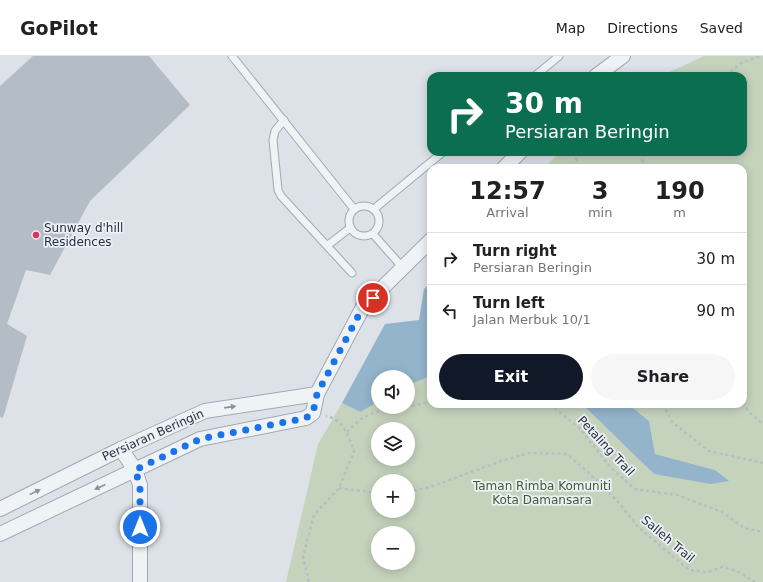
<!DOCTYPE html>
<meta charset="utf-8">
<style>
:root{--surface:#fff;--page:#f6f6f6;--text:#202124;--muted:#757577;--line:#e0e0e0;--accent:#111827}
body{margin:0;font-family:"DejaVu Sans",sans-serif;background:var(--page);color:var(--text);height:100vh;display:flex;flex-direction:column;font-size:15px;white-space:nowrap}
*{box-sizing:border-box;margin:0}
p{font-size:13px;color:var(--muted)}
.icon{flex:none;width:22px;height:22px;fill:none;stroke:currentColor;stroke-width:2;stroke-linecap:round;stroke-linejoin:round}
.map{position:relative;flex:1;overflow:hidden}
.side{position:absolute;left:427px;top:108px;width:320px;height:244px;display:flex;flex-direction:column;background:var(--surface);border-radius:12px;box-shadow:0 2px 10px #0003}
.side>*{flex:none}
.top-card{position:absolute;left:427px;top:16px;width:320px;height:84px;border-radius:12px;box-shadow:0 2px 10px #0003;background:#0b6e4f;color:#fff;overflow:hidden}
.tools{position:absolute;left:371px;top:314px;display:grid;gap:8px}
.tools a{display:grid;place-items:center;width:44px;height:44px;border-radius:50%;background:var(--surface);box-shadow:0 2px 10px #0003;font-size:20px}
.pin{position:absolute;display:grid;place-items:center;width:34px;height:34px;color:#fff;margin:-17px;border:2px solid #fff;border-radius:50%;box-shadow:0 1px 4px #0007}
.me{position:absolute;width:44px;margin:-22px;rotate:0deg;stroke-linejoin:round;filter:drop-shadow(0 0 3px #0008)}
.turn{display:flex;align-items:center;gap:14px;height:84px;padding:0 12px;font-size:18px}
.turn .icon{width:52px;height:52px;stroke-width:2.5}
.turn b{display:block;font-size:28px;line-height:34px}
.eta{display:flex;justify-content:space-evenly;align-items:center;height:68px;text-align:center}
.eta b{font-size:24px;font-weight:700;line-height:28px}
.button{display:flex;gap:8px;margin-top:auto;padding:8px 12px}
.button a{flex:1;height:46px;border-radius:24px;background:var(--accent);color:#fff;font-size:16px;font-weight:700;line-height:46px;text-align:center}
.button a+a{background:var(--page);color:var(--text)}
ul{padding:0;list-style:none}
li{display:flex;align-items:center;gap:12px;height:52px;padding:0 12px;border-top:1px solid var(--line)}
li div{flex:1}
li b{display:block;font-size:15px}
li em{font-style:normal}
header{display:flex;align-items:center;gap:24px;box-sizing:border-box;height:56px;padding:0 20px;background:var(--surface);border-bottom:1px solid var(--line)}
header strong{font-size:19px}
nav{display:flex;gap:22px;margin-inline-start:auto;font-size:14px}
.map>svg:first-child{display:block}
</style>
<header>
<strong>GoPilot</strong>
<nav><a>Map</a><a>Directions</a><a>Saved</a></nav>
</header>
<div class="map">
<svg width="763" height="526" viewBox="0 0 763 526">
<rect width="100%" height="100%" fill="#dde2e8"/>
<path fill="#c5d3bd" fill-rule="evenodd" d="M 704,0 L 763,0 L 763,526 L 286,526 L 318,388 L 342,347 L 360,356 L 378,346 L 378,351 L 408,351 L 408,329 L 431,320 L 431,348 L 582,348 L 654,418 L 728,425 L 715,414 L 655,398 L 649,365 L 628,348 L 743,348 L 743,112 L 544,112 L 560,96 L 743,96 L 743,20 L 661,20 ZM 378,373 L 408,373 L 408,403 L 378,403 ZM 378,425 L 408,425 L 408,455 L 378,455 ZM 378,477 L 408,477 L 408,507 L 378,507 Z"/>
<g fill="#94b4cc">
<path d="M 431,226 L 431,320 L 408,329 L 408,321 L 378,321 L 378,346 L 360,356 L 342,347 L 385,268 L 419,264 L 424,233 Z"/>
<path d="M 582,348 L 628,348 L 649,365 L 655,398 L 715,414 L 729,425 L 711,428 L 654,418 Z"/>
</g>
<path fill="#b4bcc5" d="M 33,0 L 149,0 L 190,49 L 90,145 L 50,219 L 26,214 L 7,268 L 27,280 L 3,362 L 0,361 L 0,30 Z"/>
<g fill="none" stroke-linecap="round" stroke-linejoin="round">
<g stroke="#a2a9b2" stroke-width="9">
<g id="service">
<path d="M 232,0 L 354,153"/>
<path d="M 535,20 L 559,0"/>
<path d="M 284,64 L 275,75 L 273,84 L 278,134 L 281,140 L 352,217"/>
<circle cx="364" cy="165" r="15"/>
<path d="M 374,153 L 443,96"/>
<path d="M 373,178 L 403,212"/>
<path d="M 328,189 L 350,172"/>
</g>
</g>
<g stroke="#a2a9b2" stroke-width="16">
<g id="minor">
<path d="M 596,20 L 623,0"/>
<path d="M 504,112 L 520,96"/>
<path d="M 121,393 L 135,414 L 140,429 L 140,526"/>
<path d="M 0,453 L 121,393 L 205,355 L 317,338"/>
<path d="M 0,478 L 200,383 L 306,362 L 313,357 L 317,338 L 363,251 L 431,184"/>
</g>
</g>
<g stroke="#b7bdc3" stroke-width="2.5" stroke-dasharray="3 3" stroke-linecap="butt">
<path d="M 726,20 L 741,7 L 761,0"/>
<path d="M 576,96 L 577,112"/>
<path d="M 641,112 L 644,96"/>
<path d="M 743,347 L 750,357 L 763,368"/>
<path d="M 550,348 L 580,373 L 611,412 L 635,433 L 677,439 L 722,456 L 744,472 L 763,476"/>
<path d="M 663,348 L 672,366 L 709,395 L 763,407"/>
<path d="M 347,376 C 351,372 356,366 361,363 C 382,350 409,353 431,345"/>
<path d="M 339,432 L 378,437"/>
<path d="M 408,436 L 430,431 L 501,405 L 530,397 L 567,398 L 600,427 L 620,448 L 638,471 L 689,514 L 708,516 L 722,511 L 737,515 L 755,526"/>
<path d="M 309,526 L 303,501 L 314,459 L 339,432 L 354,395 C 349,381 343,363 326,360"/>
</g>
<use href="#service" stroke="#f0f3f6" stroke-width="7"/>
<use href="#minor" stroke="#f0f3f6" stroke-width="14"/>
</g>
<defs><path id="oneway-solid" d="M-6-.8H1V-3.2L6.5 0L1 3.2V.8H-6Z"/></defs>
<g fill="#8a929b">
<use href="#oneway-solid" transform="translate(230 351) rotate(-8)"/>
<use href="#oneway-solid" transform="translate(100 431) rotate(155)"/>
<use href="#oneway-solid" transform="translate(35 436) rotate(-26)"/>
</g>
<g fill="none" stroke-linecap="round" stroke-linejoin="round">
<path stroke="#1a73e8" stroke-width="7" stroke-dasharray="0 12.6" d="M 140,471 L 140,429 L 135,414 L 200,383 L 306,362 L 313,357 L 317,338 L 363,251 L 373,242"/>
</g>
<circle fill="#d9365d" stroke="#ecf1f6" stroke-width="1.5" cx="36" cy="179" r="4"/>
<g text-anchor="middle" stroke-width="3.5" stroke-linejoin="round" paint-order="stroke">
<g font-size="12" fill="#253140" stroke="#ecf1f6" text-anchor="start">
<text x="44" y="176">Sunway d'hill<tspan x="44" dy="14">Residences</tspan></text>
</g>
<g font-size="12" fill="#253140" stroke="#ecf1f6">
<text transform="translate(153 379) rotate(-24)" y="4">Persiaran Beringin</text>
<text transform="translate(606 390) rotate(47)" y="4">Petaling Trail</text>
<text transform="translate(668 483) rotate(40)" y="4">Salleh Trail</text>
</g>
<g font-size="12" fill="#3d5d31" stroke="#ecf1f6">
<text x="542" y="434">Taman Rimba Komuniti<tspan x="542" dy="14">Kota Damansara</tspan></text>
</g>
</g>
</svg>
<div class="tools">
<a><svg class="icon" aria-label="sound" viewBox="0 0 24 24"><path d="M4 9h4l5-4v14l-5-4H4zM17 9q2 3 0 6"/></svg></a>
<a><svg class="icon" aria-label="layers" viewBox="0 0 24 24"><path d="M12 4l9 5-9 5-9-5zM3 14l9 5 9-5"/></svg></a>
<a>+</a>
<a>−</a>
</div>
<div class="pin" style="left:373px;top:242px;background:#d93025"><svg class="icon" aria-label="arrive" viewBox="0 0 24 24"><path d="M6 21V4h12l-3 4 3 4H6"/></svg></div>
<svg class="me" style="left:140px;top:471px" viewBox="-20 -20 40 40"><circle r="17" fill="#1a73e8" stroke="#fff" stroke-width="3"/><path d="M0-11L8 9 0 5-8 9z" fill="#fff"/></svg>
<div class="top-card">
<div class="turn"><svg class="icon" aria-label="right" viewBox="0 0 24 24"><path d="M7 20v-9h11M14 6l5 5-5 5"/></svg><div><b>30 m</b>Persiaran Beringin</div></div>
</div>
<section class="side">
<div class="eta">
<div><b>12:57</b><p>Arrival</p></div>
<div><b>3</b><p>min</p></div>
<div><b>190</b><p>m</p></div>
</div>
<ul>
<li><svg class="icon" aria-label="right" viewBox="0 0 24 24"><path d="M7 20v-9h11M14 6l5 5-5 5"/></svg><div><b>Turn right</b><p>Persiaran Beringin</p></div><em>30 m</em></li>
<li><svg class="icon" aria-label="left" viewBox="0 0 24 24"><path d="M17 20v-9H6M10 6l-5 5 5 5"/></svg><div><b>Turn left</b><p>Jalan Merbuk 10/1</p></div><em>90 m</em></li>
</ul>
<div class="button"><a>Exit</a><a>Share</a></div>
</section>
</div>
